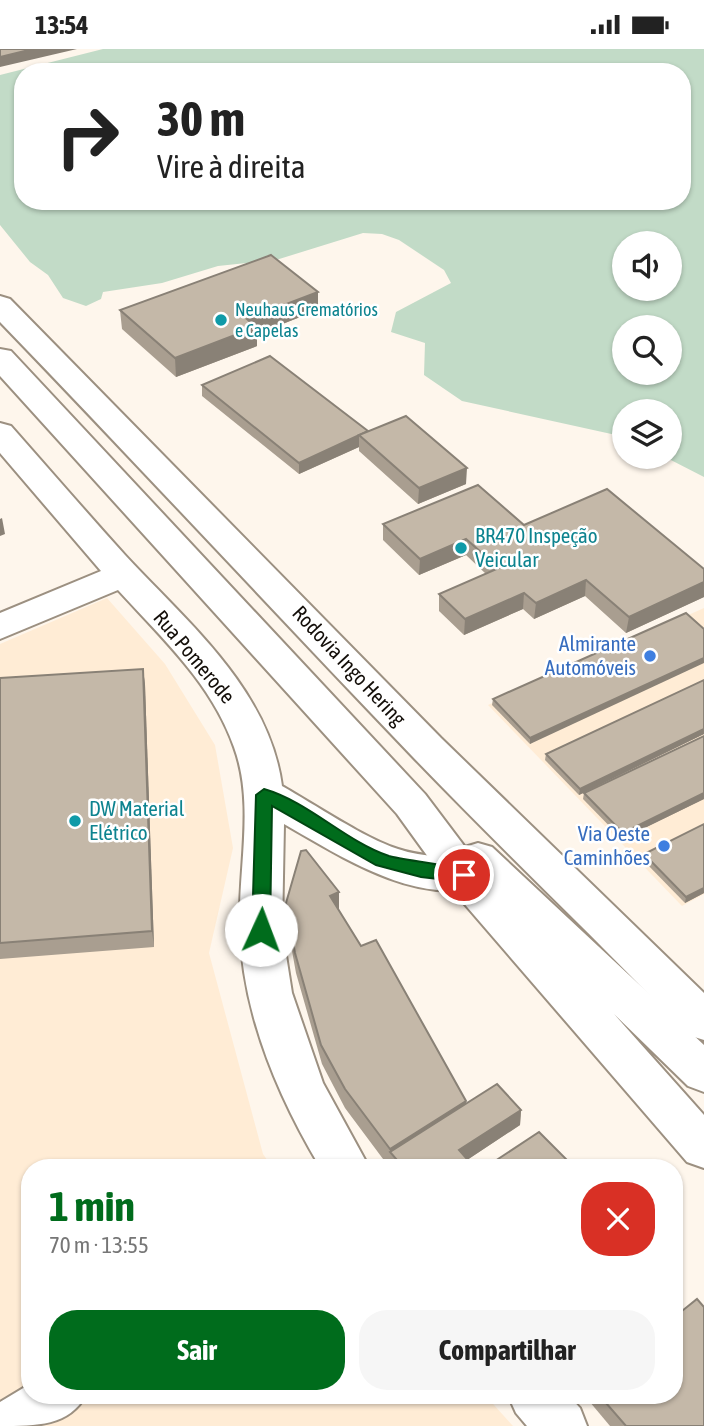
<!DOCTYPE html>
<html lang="pt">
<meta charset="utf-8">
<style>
:root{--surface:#fff;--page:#f6f6f6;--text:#222;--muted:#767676;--accent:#006c1c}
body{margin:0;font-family:"Asap Condensed",sans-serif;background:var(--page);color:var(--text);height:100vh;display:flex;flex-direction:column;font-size:26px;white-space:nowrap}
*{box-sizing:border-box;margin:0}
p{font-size:23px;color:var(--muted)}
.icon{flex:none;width:38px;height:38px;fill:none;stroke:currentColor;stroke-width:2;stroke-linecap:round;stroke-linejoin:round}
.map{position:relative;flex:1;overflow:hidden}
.side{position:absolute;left:21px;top:1110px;width:662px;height:245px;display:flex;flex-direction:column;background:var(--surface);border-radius:28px;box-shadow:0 2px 5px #0004}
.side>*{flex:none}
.hud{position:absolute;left:14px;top:14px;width:677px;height:147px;border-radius:28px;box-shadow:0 2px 5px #0004;background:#fff;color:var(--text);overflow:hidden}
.tools{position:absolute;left:612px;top:182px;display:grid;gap:14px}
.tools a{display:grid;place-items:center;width:70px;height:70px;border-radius:50%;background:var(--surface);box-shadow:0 2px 5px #0004;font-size:35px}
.pin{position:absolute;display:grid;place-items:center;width:60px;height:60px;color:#fff;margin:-30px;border:4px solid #fff;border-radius:50%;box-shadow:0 2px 7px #0007}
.me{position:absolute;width:77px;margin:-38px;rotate:2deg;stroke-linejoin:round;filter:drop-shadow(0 0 5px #0008)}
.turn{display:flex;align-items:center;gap:24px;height:147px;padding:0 28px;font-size:32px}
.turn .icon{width:91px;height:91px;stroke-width:2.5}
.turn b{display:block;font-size:49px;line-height:60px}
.round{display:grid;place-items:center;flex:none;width:74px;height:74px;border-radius:28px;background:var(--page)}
.overview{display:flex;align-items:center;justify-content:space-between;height:119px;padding:0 28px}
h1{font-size:42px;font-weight:700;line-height:52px;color:var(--accent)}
.primary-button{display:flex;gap:14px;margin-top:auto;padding:14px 28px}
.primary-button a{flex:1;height:80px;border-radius:28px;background:var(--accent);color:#fff;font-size:28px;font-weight:700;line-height:80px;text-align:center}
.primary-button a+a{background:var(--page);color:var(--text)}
.status{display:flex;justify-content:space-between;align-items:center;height:49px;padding:0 35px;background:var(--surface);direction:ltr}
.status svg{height:19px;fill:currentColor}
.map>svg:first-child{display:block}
</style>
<div class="status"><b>13:54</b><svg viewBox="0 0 49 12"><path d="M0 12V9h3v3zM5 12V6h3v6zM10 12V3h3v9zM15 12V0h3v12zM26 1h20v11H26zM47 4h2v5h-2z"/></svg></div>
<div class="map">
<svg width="704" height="1377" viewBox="0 0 704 1377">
<rect width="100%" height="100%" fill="#fef6ec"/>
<g fill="#ffecd5">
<path d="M 107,549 L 165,615 L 215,696 L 233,799 L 209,904 L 263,1105 L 272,1118 L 30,1118 L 30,1346 L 485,1346 L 513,1377 L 0,1377 L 0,595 Z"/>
<path d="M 704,559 L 704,845 L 682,857 L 488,656 Z"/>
</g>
<path fill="#c2dbc7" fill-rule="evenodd" d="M 103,0 L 704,0 L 704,428 L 665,408 L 670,408 L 670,362 L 625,362 L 625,388 L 462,352 L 424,326 L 425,294 L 391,283 L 396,263 L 451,234 L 444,221 L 399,191 L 382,185 L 363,184 L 276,211 L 218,217 L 162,234 L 103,243 L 101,250 L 86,257 L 63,249 L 48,226 L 30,213 L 0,176 L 0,26 ZM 23,23 L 682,23 L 682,152 L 23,152 ZM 625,194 L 670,194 L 670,240 L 625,240 ZM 625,278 L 670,278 L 670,324 L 625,324 Z"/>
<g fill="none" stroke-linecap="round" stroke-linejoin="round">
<g stroke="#9c9081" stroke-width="4">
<g id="minor">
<path d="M 0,247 L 10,250 L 441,689 L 704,944 L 704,991 L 688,986 C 598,891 503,802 412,707 C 274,563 139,417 0,273 Z"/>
<path d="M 0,374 L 11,377 C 49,420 87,464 125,506 C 187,573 269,640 282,737 C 314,755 364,789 398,800 C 424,809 452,807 479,815 L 485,826 L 479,837 C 415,857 337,805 284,775 L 282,881 L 292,944 L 323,1034 L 369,1118 L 320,1118 C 277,1046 242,963 240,878 C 238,819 255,755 234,698 C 212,635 162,589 118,541 L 0,590 L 0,564 L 101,522 L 0,404 Z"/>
<path d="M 30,1335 L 30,1346 L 86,1346 C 69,1377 37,1377 0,1377 L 0,1353 Z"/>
<path d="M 508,1346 L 568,1346 L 580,1359 L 587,1377 L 527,1377 L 516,1364 Z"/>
</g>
</g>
<g stroke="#9c9081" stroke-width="4">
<path id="highway" d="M 0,300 L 11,302 L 425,745 L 465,798 L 478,794 L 492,798 L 704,996 L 704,1043 L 688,1037 L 614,965 L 704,1066 L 704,1119 L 687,1113 L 449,837 L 397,765 L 0,327 Z"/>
</g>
<use href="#minor" fill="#fff" fill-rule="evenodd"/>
<use href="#highway" fill="#fff" fill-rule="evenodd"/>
</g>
<g fill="#a99e90">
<path d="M 120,261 L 318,261 L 257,285 L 257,297 L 176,328 L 122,280 Z"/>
<path d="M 202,336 L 368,382 L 466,435 L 418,455 L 359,402 L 359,398 L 299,425 L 202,347 Z"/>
<path d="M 383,475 L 524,476 L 704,520 L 704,548 L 626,584 L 585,547 L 534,570 L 523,560 L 464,586 L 439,562 L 439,545 L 486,525 L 466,506 L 419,526 L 383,491 Z"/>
<path d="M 704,580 L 530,695 L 492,656 L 493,650 Z"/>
<path d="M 143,620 L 145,636 L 154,898 L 0,910 L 0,629 Z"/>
<path d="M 704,631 L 704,685 L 579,746 L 545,711 L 546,705 Z"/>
<path d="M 704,687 L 704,750 L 622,790 L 583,750 L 584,744 Z"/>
<path d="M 704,775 L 704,844 L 685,854 L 643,811 L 644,805 Z"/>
<path d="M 339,843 L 339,862 L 361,897 L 466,1052 L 466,1054 L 521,1061 L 520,1076 L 467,1111 L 474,1118 L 389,1118 L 345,1059 L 322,1015 L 296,924 L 287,874 L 286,854 Z"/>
<path d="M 584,1346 L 674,1346 L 704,1377 L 610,1377 Z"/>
</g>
<g fill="#898176">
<path d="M 33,0 L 77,0 L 0,18 L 0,8 Z"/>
<path d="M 318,243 L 318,261 L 257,285 L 257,297 L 176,328 L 175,309 L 247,270 Z"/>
<path d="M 359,386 L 359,398 L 299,425 L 299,414 Z"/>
<path d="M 467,419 L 466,435 L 418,455 L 419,439 Z"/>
<path d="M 2,469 L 5,485 L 0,487 L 0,470 Z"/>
<path d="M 466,490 L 466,506 L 419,526 L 420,510 Z"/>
<path d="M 586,531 L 585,547 L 534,570 L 536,554 Z"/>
<path d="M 704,533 L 704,548 L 626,584 L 629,568 Z"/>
<path d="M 524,544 L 523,560 L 464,586 L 465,570 Z"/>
<path d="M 704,609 L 704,614 L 530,695 L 530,689 Z"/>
<path d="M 143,620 L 145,636 L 154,898 L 152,882 Z"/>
<path d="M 704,680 L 704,685 L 579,746 L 580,740 Z"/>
<path d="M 704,744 L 704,750 L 622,790 L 623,784 Z"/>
<path d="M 704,839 L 704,844 L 685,854 L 686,848 Z"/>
<path d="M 339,843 L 339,862 L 330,847 Z"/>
<path d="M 466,1052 L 465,1071 L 390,1103 L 390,1100 Z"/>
<path d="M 521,1061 L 520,1076 L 458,1117 L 459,1101 Z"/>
<path d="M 566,1110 L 564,1118 L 553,1118 Z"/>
</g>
<g fill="#c4b8a8" stroke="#898176" stroke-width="2">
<path d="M 0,0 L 33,0 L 0,8 Z"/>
<path d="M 271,206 L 318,243 L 247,270 L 256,278 L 175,309 L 120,261 Z"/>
<path d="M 270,307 L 368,382 L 299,414 L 202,336 Z"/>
<path d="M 406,367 L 467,419 L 419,439 L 359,386 Z"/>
<path d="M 478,436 L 524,476 L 607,440 L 704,520 L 704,533 L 629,568 L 586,531 L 536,554 L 524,544 L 465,570 L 439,545 L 499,519 L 466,490 L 420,510 L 383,475 Z"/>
<path d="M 686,564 L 704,580 L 704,609 L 530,689 L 493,650 Z"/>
<path d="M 143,620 L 152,882 L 0,894 L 0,629 Z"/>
<path d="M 704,631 L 704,680 L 580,740 L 546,705 Z"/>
<path d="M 704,687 L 704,744 L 623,784 L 584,744 Z"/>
<path d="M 704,775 L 704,839 L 686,848 L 644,805 Z"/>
<path d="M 306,801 L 339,843 L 330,847 L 361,897 L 376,891 L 466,1052 L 390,1100 L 345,1040 L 321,996 L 295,904 L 286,854 L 301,802 Z"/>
<path d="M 497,1035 L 521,1061 L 459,1101 L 474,1118 L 403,1118 L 390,1103 Z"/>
<path d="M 539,1083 L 566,1110 L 553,1118 L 486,1118 Z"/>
<path d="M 697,1250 L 704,1258 L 704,1377 L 626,1377 L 599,1346 L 674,1346 L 674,1254 L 682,1262 Z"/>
</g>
<path fill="#006c1c" stroke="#004612" stroke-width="2" d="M 264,740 C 309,753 345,792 389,807 C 405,812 467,817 472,826 L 464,833 L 421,828 L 376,816 L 272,757 L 270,881 L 261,888 L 255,886 L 252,881 L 256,746 Z"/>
<g fill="#0f9aa8" stroke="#fff" stroke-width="2.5">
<circle cx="221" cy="271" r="7"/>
<circle cx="461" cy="499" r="7"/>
<circle cx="75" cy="772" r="7"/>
</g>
<g fill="#3f7fe0" stroke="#fff" stroke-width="2.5">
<circle cx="650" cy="607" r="7"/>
<circle cx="664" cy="797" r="7"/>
</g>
<g text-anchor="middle" stroke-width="5" stroke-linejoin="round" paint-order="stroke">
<g font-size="18" fill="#0d838f" stroke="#fff" text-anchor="start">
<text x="235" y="267">Neuhaus Crematórios<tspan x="235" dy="21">e Capelas</tspan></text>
</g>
<g font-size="21" fill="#0d838f" stroke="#fff" text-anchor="start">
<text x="475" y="494">BR470 Inspeção<tspan x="475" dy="24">Veicular</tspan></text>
<text x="89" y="767">DW Material<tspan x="89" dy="24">Elétrico</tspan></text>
</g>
<g font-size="21" fill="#366cbe" stroke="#fff" text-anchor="end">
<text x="636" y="602">Almirante<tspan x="636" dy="24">Automóveis</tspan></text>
<text x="650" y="792">Via Oeste<tspan x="650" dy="24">Caminhões</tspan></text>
</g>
<g font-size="21" fill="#130e09" stroke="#fff">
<text transform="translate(194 608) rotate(50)" y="7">Rua Pomerode</text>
<text transform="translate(349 617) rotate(47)" y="7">Rodovia Ingo Hering</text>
</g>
</g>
</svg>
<div class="tools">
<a><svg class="icon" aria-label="sound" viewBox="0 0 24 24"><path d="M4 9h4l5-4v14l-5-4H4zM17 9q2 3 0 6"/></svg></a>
<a><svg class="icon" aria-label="search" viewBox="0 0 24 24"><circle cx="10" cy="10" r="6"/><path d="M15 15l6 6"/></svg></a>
<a><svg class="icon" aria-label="layers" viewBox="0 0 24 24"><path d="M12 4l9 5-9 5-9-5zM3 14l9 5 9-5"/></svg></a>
</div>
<div class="pin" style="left:464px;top:826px;background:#d93025"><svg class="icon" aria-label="arrive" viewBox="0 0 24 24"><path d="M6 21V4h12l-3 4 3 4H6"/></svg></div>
<svg class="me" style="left:261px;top:881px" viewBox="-20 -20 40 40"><circle r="19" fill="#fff"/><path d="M0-13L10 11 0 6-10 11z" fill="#006c1c"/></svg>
<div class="hud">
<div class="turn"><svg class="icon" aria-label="right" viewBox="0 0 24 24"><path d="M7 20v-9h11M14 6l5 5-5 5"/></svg><div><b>30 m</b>Vire à direita</div></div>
</div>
<section class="side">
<div class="overview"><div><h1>1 min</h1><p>70 m · 13:55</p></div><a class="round" style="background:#d93025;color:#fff"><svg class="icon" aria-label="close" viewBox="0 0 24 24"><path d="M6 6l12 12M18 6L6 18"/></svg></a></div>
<div class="primary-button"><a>Sair</a><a>Compartilhar</a></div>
</section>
</div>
